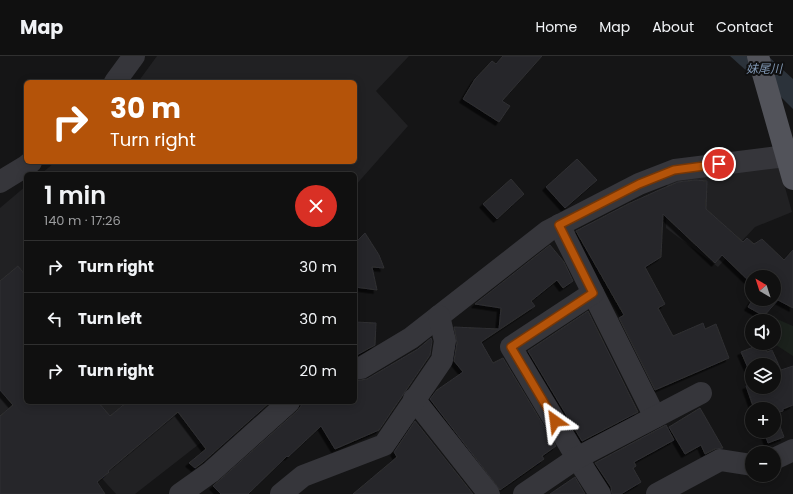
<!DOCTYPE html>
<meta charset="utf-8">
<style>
:root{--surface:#101010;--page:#191919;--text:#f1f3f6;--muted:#9c9d9f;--line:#303030}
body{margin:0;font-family:Poppins,"Noto Sans JP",sans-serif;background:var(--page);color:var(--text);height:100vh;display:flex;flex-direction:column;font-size:15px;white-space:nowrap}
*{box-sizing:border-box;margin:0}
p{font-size:13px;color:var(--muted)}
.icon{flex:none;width:22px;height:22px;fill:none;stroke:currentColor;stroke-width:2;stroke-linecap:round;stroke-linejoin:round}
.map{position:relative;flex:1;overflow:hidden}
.side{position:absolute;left:24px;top:116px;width:333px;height:232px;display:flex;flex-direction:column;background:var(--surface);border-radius:6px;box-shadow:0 2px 10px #0003,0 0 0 1px var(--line)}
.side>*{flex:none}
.guide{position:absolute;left:24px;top:24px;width:333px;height:84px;border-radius:6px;box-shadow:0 2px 10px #0003,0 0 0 1px var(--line);background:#b45309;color:#fff;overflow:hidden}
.needle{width:26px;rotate:321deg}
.tools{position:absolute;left:745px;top:214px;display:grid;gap:8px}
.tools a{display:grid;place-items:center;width:36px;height:36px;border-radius:50%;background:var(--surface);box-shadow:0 2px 10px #0003,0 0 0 1px var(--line);font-size:20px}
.pin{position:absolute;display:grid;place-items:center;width:34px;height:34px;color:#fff;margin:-17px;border:2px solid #fff;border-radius:50%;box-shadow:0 1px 4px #0007}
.me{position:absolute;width:44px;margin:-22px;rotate:329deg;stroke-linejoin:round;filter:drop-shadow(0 0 3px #0008)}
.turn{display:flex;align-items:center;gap:14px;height:84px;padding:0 20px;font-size:18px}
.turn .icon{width:52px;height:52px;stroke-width:2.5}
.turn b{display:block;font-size:28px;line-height:34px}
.round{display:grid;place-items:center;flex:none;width:42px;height:42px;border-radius:21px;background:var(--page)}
.summary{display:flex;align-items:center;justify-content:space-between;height:68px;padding:0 20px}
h1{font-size:24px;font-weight:600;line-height:30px}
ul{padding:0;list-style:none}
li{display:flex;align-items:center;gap:12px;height:52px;padding:0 20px;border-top:1px solid var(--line)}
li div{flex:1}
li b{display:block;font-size:15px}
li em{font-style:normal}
header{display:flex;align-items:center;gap:24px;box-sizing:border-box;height:56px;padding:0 20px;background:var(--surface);border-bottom:1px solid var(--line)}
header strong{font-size:19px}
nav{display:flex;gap:22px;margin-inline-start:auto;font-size:14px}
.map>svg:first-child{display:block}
</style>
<header>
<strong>Map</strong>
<nav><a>Home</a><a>Map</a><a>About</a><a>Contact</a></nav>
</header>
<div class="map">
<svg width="793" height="438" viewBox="0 0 793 438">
<defs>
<filter id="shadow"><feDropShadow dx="-3.5" dy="3.5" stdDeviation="0" flood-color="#0009"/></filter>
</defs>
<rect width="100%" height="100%" fill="#151516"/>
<g fill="#212123">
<path d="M 157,0 L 409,0 L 376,35 L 408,70 L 355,130 L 355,118 L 41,118 L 55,106 L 355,106 L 355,26 L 138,26 Z"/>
<path d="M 779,110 L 792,156 L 755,171 L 718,211 L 666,172 L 667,122 Z"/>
<path d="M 26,130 L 26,346 L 253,346 L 135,438 L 116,438 L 69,386 L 0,437 L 0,152 Z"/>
</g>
<path fill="#1b211c" d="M 777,263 L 793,270 L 793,300 L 773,287 L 774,287 L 774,265 L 772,265 Z"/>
<path fill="#2b323a" d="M 730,0 L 768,0 L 793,23 L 793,53 L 780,40 L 750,18 Z"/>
<g fill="#28282a" stroke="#2f2f32" filter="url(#shadow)">
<path d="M 503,0 L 542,0 L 502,45 L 510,50 L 499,66 L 463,43 L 475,23 L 492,5 L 496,8 Z"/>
<path d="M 577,103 L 597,124 L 565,152 L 546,131 Z"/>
<path d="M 511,123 L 524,138 L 497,163 L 483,148 Z"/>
<path d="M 695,124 L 707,125 L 706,153 L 743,186 L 747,182 L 754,188 L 762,183 L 784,204 L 793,194 L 793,252 L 778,244 L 764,260 L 748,251 L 753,243 L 774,243 L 774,221 L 752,221 L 752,228 L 722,199 L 715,207 L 663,158 L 661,201 L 645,211 L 665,248 L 658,252 L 673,280 L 703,267 L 705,273 L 716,268 L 729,302 L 655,334 L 619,262 L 624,259 L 576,175 L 628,148 L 659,134 L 678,126 Z"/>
<path d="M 365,177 L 379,199 L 384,212 L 372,211 L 377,234 L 355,231 L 355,187 Z"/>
<path d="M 550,189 L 564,206 L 573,225 L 563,232 L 557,224 L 531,245 L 535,250 L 481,286 L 493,307 L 503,302 L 556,390 L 542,400 L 544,403 L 500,434 L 430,343 L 437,334 L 463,316 L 454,305 L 457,287 L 454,271 L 499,273 L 501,252 L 475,248 Z"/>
<path d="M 18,210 L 26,220 L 26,346 L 98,346 L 110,360 L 127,346 L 270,346 L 203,406 L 195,412 L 189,407 L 206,393 L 178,356 L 108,415 L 109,416 L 97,426 L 105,438 L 0,438 L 0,360 L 13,349 L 0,334 L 0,225 Z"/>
<path d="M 588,255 L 638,356 L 582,385 L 528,295 Z"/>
<path d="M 355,266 L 376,267 L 375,289 L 355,300 Z"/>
<path d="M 431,282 L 432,285 L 430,299 L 379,374 L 335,393 L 321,370 L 288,401 L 287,400 L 248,438 L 221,438 L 213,430 L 297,355 L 301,350 L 301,346 L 355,346 L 355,325 L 367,323 L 418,293 Z"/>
<path d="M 763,287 L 767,296 L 772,294 L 781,314 L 793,310 L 793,349 L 783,353 L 783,355 L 775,357 L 784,381 L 768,387 L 764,375 L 774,375 L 774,353 L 754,353 L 746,330 L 752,328 L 752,331 L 774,331 L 774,309 L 752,309 L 752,321 L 741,296 Z"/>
<path d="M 700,352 L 723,392 L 715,393 L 705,398 L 701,389 L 685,398 L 669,371 Z"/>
<path d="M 415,365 L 473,438 L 353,438 L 397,401 L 394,396 Z"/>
<path d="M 666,369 L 674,384 L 634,406 L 636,410 L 633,412 L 641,426 L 621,438 L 612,438 L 611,431 L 595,407 Z"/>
<path d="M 575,421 L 585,438 L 550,438 Z"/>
</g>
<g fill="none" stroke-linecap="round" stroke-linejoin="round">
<g stroke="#36363b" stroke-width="22">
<path d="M 115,26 L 134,0"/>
<path d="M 0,126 L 26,110 L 31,106"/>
<path d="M 559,169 L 655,361"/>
<path d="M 593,237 L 511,291 L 577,402 L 600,438"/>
<path d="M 355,313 L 361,312 L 411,282 L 548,175 L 639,128 L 675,114 L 786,100"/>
<path d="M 414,343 L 489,438"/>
<path d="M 774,403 L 793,394"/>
<path d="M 180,438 L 211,416 L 289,346"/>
<path d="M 281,438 L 303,420 L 384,389 L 442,304 L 445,285 L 439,260"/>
<path d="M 524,438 L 577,402 L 701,337"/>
<path d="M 657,438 L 720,404 L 752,409"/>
</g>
<path stroke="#52535a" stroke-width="22" d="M 758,0 L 793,123"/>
</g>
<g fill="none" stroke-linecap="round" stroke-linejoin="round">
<g stroke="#753606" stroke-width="10">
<path id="route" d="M 555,365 L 511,291 L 593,237 L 559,169 L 639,128 L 674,114 L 719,108"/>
</g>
<use href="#route" stroke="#b45309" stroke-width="7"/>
</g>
<g text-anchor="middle" stroke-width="4" stroke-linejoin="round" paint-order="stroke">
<g font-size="12" font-style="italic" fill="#7f95b0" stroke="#101011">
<text x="764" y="17">妹尾川</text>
</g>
</g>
</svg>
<div class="tools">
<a><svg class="needle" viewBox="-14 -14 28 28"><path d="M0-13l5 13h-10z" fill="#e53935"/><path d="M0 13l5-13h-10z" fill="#9c9d9f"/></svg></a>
<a><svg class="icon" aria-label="sound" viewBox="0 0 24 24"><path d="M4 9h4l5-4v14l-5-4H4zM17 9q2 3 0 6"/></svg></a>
<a><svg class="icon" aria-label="layers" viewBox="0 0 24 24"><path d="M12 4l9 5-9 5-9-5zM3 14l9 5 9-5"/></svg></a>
<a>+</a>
<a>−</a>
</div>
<div class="pin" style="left:719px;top:108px;background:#d93025"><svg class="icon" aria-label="arrive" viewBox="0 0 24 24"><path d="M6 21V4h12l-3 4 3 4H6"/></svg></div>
<svg class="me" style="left:555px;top:365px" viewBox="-20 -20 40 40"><path d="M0-17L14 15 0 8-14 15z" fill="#b45309" stroke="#fff" stroke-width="4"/></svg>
<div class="guide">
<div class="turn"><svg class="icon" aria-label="right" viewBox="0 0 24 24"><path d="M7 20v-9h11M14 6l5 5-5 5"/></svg><div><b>30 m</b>Turn right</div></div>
</div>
<section class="side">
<div class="summary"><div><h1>1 min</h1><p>140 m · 17:26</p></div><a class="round" style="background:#d93025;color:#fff"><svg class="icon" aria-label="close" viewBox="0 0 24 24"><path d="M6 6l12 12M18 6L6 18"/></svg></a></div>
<ul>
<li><svg class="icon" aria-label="right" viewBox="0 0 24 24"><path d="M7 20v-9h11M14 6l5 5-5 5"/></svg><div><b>Turn right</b></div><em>30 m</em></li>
<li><svg class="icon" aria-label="left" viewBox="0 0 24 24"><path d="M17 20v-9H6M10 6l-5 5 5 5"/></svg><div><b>Turn left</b></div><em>30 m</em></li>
<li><svg class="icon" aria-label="right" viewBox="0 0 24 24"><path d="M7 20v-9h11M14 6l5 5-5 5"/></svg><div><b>Turn right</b></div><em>20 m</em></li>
</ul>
</section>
</div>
